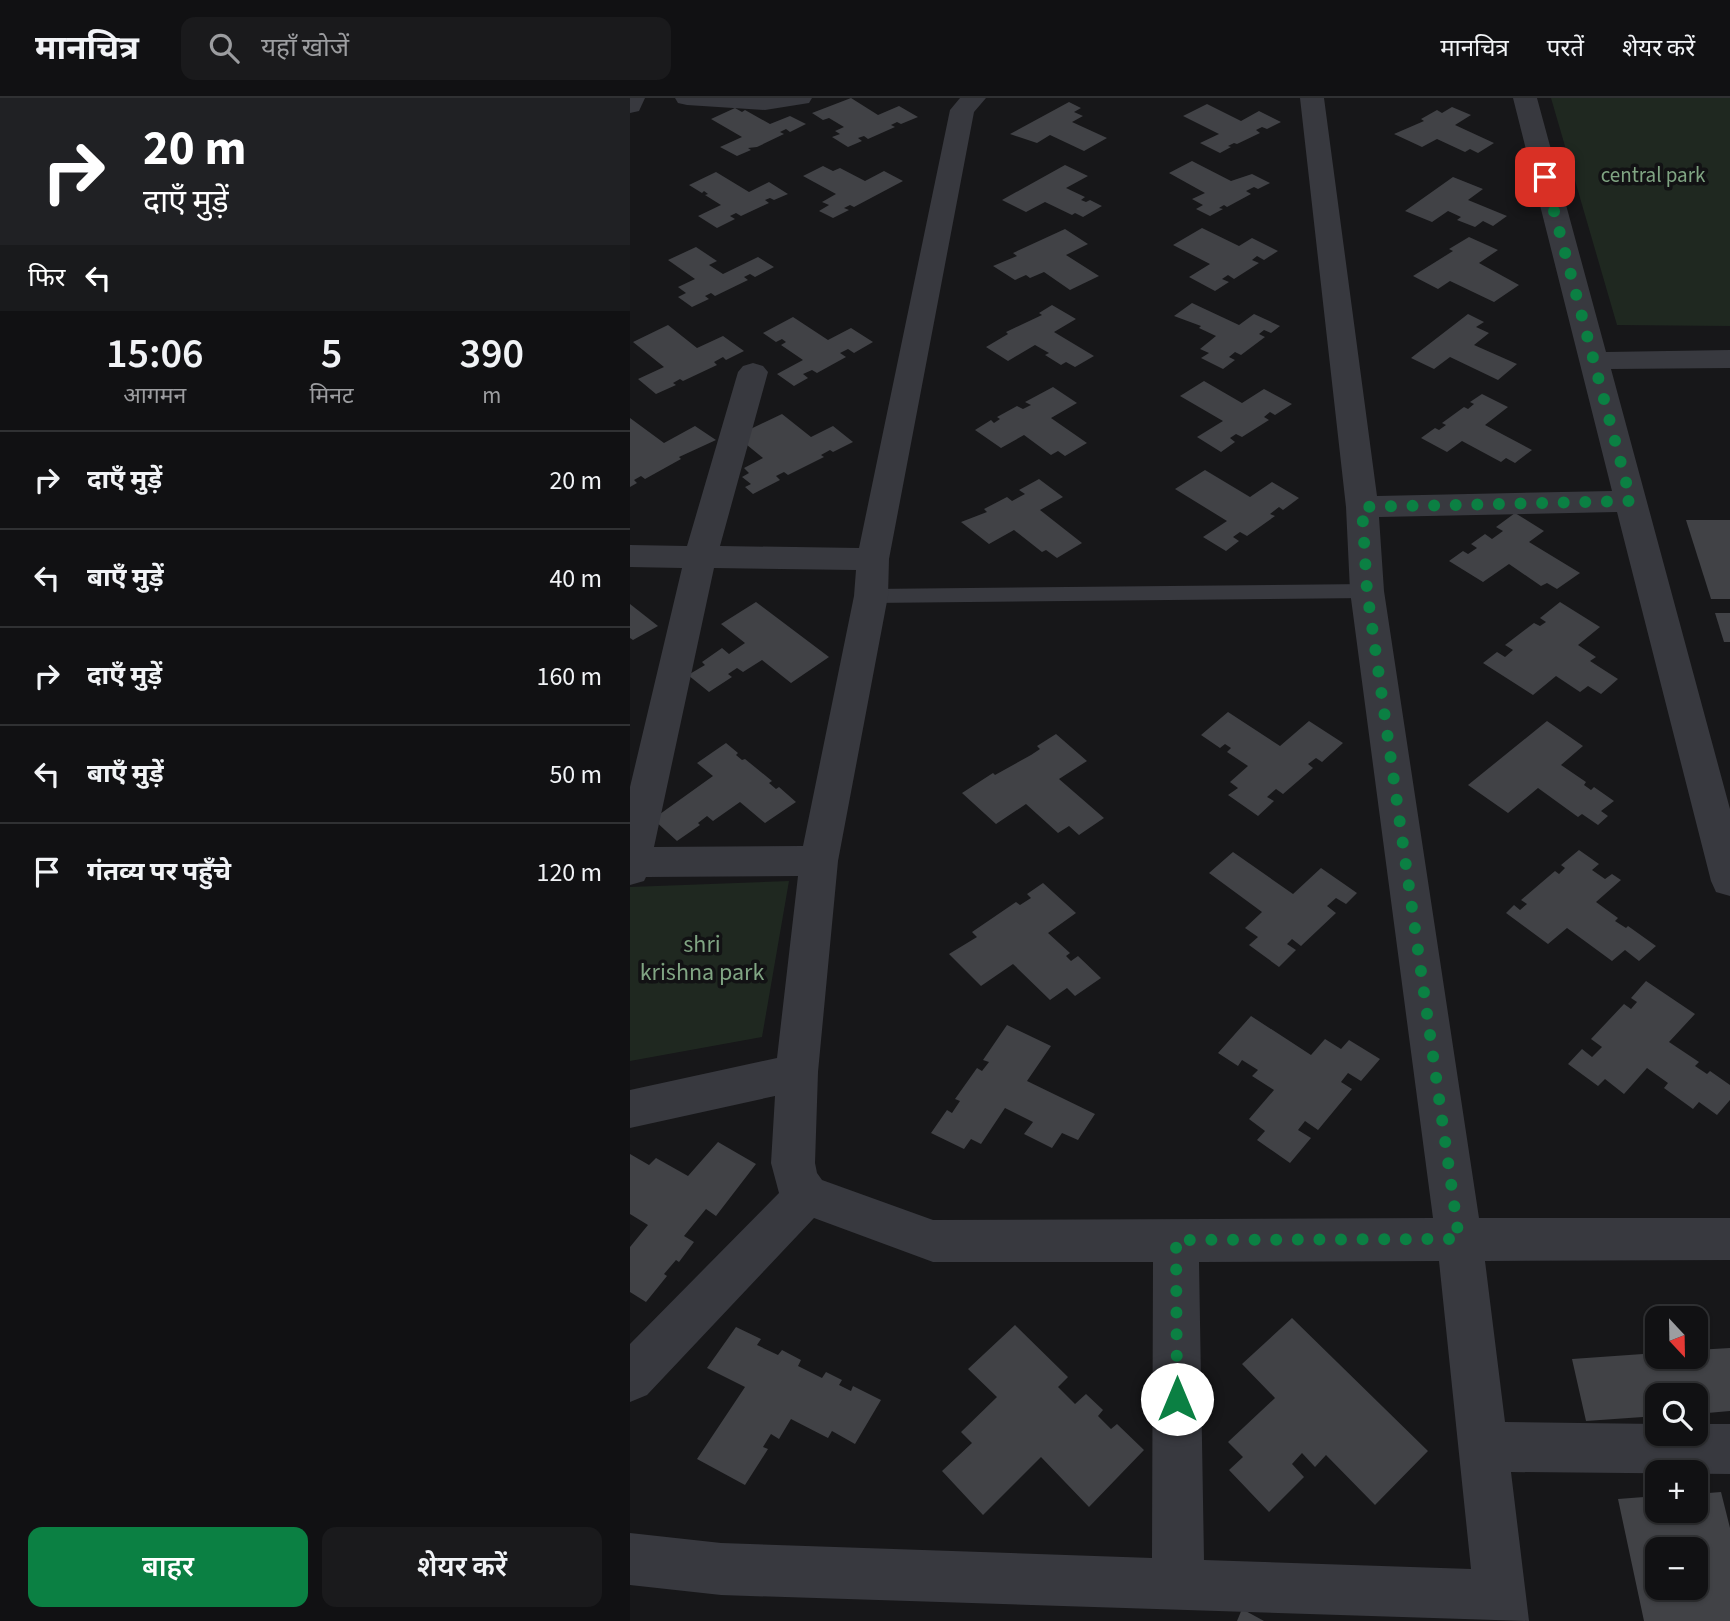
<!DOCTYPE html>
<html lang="hi">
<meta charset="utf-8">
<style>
:root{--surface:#111113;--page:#1a1a1c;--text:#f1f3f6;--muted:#9c9da0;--line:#303133;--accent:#0b8043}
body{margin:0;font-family:"Source Sans 3","Noto Sans Devanagari",sans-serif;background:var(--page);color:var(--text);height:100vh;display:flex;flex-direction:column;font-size:26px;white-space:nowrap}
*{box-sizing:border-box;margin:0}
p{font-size:23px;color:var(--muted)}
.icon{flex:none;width:38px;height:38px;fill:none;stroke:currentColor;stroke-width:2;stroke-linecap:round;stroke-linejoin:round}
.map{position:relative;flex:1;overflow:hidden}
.side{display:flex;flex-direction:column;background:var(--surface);width:630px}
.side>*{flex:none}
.top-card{background:#202124;color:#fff;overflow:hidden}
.needle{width:46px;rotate:158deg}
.fabs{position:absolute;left:1015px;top:1208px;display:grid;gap:14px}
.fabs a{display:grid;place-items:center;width:63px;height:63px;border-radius:14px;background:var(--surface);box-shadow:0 2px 5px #0004,0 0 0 2px var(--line);font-size:35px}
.pin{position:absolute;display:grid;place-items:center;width:60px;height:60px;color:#fff;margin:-30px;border-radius:14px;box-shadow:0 4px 10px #0006}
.me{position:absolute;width:77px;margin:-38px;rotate:0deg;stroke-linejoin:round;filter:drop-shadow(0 0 5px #0008)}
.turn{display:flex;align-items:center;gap:24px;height:147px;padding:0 28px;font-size:32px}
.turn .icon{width:91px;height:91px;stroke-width:2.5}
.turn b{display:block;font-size:49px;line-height:60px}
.then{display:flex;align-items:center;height:66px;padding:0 28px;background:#0003;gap:14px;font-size:26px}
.eta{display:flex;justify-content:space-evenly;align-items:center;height:119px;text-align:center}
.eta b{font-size:42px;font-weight:600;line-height:49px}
.action{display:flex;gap:14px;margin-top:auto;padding:14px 28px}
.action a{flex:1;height:80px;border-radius:14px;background:var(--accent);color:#fff;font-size:28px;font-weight:600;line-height:80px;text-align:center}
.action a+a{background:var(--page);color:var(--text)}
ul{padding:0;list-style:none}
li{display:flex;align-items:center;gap:21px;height:98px;padding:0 28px;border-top:2px solid var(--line)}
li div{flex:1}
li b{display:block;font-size:26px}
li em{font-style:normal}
header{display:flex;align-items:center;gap:42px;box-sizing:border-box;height:98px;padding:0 35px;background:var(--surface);border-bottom:2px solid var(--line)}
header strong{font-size:33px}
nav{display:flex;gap:38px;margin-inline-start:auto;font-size:24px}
.search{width:490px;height:63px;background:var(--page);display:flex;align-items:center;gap:18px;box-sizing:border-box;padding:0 24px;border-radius:14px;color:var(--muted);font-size:26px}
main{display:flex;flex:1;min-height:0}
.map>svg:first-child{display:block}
</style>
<header>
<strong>मानचित्र</strong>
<div class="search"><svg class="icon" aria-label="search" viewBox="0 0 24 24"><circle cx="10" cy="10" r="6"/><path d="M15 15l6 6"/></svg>यहाँ खोजें</div>
<nav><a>मानचित्र</a><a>परतें</a><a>शेयर करें</a></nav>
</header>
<main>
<section class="side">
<div class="top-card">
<div class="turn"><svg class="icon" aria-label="right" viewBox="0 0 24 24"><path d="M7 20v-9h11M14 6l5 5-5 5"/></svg><div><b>20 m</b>दाएँ मुड़ें</div></div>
<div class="then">फिर<svg class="icon" aria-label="left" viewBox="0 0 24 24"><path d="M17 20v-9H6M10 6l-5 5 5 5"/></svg></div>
</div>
<div class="eta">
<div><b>15:06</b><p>आगमन</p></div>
<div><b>5</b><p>मिनट</p></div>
<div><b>390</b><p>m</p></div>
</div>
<ul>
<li><svg class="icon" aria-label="right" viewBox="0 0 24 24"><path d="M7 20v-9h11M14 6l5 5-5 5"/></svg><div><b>दाएँ मुड़ें</b></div><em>20 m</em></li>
<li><svg class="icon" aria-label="left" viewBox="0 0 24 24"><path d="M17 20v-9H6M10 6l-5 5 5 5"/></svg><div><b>बाएँ मुड़ें</b></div><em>40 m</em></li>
<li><svg class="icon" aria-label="right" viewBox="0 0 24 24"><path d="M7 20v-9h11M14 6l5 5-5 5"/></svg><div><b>दाएँ मुड़ें</b></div><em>160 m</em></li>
<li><svg class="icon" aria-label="left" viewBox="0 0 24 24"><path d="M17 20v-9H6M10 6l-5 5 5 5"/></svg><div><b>बाएँ मुड़ें</b></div><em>50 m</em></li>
<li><svg class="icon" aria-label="arrive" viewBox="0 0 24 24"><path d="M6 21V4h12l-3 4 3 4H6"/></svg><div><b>गंतव्य पर पहुँचे</b></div><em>120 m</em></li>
</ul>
<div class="action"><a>बाहर</a><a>शेयर करें</a></div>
</section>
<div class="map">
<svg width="1100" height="1523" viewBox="0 0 1100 1523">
<rect width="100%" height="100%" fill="#171719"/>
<g fill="#1f2820">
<path d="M 921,0 L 1100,0 L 1100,228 L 987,227 Z"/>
<path d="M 159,783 L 132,939 L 0,963 L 0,789 Z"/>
</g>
<g fill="#414246" fill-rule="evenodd">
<path d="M 221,0 L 248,17 L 269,8 L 288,19 L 271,26 L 267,24 L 261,27 L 265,29 L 238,41 L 234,38 L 228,40 L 232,43 L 218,49 L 202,39 L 210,36 L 205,33 L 214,29 L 199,20 L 193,22 L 182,15 Z"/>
<path d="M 439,4 L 451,10 L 444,14 L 453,18 L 442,24 L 477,40 L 454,53 L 420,37 L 407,45 L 380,36 Z"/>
<path d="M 577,6 L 611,23 L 629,13 L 651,24 L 637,31 L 632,29 L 626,32 L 630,35 L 607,46 L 604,45 L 598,48 L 601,49 L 590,55 L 570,45 L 589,36 L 553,18 Z"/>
<path d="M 822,9 L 841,17 L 825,27 L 864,45 L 848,55 L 840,51 L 835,54 L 807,41 L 792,49 L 764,36 L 794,23 L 791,21 L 807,12 L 812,15 Z"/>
<path d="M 105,10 L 112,14 L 115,12 L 140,26 L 160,18 L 176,26 L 160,34 L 156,31 L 150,34 L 154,36 L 127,49 L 118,50 L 121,52 L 107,58 L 90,49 L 112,39 L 81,21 Z"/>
<path d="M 562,63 L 601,83 L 622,76 L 640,85 L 628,91 L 624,89 L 616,93 L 621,96 L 597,109 L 594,107 L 589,110 L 593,111 L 580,118 L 566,111 L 573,107 L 562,101 L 575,95 L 539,75 Z"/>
<path d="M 435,67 L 458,78 L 436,90 L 455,99 L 451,102 L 456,104 L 460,102 L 472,108 L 453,119 L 445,115 L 442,117 L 415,104 L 396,114 L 372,102 Z"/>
<path d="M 193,68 L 203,73 L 210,70 L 235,83 L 254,73 L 273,83 L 224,109 L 220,107 L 214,110 L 219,112 L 203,120 L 189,113 L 199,107 L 192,104 L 206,96 L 173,78 Z"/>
<path d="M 86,74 L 119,94 L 139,84 L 158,96 L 144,102 L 140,100 L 135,102 L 139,105 L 111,118 L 106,115 L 100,118 L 105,121 L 87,130 L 68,118 L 91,107 L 75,97 L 78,96 L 74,93 L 72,95 L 59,87 Z"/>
<path d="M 823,79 L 853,91 L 838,102 L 877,118 L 863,128 L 853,123 L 845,129 L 827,122 L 831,119 L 818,113 L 802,124 L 775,113 Z"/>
<path d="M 572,130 L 609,148 L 622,140 L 648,153 L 634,162 L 627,158 L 622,162 L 629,165 L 604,181 L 598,177 L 592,181 L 599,184 L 585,193 L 559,179 L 580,166 L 543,147 Z"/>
<path d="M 435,131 L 458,146 L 436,157 L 469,178 L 440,192 L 414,174 L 400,180 L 396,177 L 385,182 L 363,168 L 387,158 L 383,155 Z"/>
<path d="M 839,139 L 868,152 L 849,165 L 889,187 L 864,204 L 820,183 L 808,191 L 783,178 L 823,153 L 819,151 Z"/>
<path d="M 66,149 L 87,163 L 79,167 L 93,176 L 128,159 L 144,169 L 125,179 L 120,176 L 114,179 L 118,182 L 85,198 L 81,195 L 75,198 L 79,201 L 62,209 L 48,199 L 56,195 L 48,189 L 65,181 L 38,162 Z"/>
<path d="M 562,205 L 609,227 L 624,216 L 650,228 L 641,235 L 634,232 L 629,236 L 635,239 L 611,257 L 605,254 L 599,259 L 605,262 L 593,271 L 571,260 L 579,255 L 570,251 L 586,238 L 569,230 L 571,228 L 544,218 Z"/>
<path d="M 422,207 L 446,221 L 424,234 L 464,258 L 445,269 L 436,264 L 431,267 L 415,257 L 419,255 L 405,247 L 378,263 L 356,249 L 378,236 L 376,234 L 412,217 L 409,215 Z"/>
<path d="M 838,216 L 854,224 L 846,229 L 859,235 L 844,247 L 887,266 L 868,282 L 820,259 L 804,271 L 781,260 Z"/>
<path d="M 163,219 L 198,242 L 221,230 L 243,244 L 224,255 L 218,251 L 210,255 L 216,259 L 187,275 L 182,272 L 173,276 L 178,280 L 164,288 L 147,276 L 173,262 L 151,247 L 156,244 L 152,241 L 146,244 L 133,235 Z"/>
<path d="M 38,227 L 67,250 L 93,238 L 114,253 L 96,262 L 93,259 L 84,264 L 87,267 L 53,283 L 50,281 L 43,285 L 46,287 L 26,296 L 8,281 L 34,269 L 3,244 Z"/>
<path d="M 574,283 L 612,305 L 634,291 L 662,306 L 645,317 L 640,314 L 634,319 L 639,322 L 612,339 L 606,336 L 600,340 L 605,344 L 591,354 L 567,339 L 593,323 L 550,298 Z"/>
<path d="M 423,289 L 447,305 L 421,320 L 457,345 L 435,358 L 428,353 L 421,357 L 394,337 L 371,350 L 345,332 L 361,322 L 364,325 L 370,321 L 367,319 L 387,308 L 393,311 L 401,307 L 395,304 Z"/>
<path d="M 852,296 L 878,309 L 855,327 L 902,352 L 885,365 L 876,360 L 871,364 L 832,343 L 817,354 L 791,340 L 805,330 L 809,332 L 816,327 L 812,325 L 834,309 L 838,311 L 844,306 L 840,304 Z"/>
<path d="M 152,316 L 181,339 L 203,328 L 223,344 L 203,354 L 200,352 L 191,357 L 194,359 L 158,377 L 154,374 L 146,378 L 150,382 L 123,396 L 115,389 L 121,386 L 112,379 L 119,375 L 114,370 L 133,360 L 106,338 Z"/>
<path d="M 0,320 L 34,345 L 65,328 L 86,342 L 49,359 L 51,361 L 15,381 L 11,378 L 4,382 L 7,385 L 0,389 Z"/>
<path d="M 575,372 L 620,399 L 642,384 L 669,400 L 653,412 L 649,409 L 640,416 L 645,418 L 617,438 L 610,434 L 603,439 L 609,443 L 596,453 L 573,439 L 597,423 L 545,391 Z"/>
<path d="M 409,381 L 433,399 L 410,412 L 452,445 L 427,460 L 416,452 L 412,454 L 384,432 L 359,446 L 331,424 L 357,414 L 354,411 L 377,399 L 382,403 L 395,396 L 389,392 Z"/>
<path d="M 885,415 L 914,433 L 899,444 L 950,475 L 927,491 L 917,485 L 911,488 L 879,466 L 853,484 L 819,463 L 833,453 L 838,456 L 847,450 L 841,446 L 855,436 L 862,441 L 873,433 L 866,429 Z"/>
<path d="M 1056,422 L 1100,422 L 1100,501 L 1081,501 Z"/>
<path d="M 126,504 L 199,559 L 161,585 L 132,562 L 113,574 L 107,570 L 98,576 L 102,579 L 79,594 L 58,577 L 75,567 L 72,564 L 92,550 L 99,556 L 115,545 L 91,526 Z"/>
<path d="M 930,504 L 970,529 L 948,547 L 966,559 L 960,563 L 988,581 L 971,596 L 958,588 L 950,594 L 926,578 L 903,597 L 853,565 L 867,554 L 875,559 L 883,552 L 875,547 L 904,525 L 910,528 L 916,524 L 910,520 Z"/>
<path d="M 0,506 L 28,528 L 3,542 L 0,540 Z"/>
<path d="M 1085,515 L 1100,515 L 1100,544 L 1094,544 Z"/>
<path d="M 598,614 L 650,648 L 679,623 L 713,645 L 692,664 L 686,660 L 678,666 L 683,670 L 653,696 L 646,691 L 637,699 L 644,703 L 628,718 L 598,697 L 608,690 L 600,684 L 618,668 L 597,654 L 601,650 L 595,646 L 590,650 L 571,637 Z"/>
<path d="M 917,623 L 953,648 L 931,667 L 956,684 L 954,687 L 961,692 L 964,689 L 984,703 L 971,713 L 978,718 L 968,727 L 952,716 L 948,719 L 908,690 L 878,715 L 838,687 Z"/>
<path d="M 426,636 L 457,663 L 429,681 L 474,720 L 449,737 L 439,728 L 428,735 L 396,706 L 366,726 L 332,695 L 363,675 L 365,677 L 401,657 L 410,651 L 407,648 Z"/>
<path d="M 96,645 L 108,655 L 106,657 L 112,662 L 115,661 L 142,683 L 139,685 L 146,691 L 149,689 L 166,704 L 135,725 L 110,704 L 83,723 L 77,718 L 68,725 L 70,727 L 47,743 L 23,721 L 83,678 L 67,665 Z"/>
<path d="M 949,752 L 969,766 L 962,772 L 975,781 L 982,776 L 991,782 L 966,804 L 988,820 L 985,823 L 996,830 L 998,828 L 1026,848 L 1009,863 L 995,852 L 982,863 L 937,830 L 918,846 L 876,815 L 884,807 L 890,812 L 897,806 L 891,802 L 925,773 L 929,776 L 935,770 L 931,767 Z"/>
<path d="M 603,754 L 663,796 L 691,770 L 727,795 L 716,806 L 706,800 L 697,808 L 706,815 L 671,848 L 662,841 L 657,846 L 666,852 L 649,869 L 619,847 L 628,839 L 615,830 L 632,814 L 579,775 Z"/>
<path d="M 413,785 L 446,815 L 418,835 L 440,855 L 436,858 L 441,863 L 448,858 L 471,880 L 445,898 L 437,890 L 420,902 L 383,866 L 351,888 L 319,856 L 347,839 L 342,834 L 386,804 L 390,807 L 401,800 L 397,796 Z"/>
<path d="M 1016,883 L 1065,916 L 1039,944 L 1069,964 L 1065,968 L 1077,976 L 1080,973 L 1100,987 L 1100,1002 L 1087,1017 L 1069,1004 L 1063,1011 L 1034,990 L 1038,985 L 1017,970 L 994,996 L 975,981 L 968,988 L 938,966 L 952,951 L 962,959 L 972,949 L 961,941 L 994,906 L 1001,911 L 1007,904 L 1001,900 Z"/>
<path d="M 621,918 L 681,957 L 695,941 L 711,951 L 719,942 L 750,961 L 731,983 L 718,975 L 711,984 L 722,991 L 688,1032 L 675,1023 L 668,1032 L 681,1040 L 660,1065 L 627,1042 L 635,1033 L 619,1021 L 644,992 L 622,978 L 628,972 L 612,962 L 608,968 L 588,955 Z"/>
<path d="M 377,927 L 421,948 L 397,983 L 465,1016 L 448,1042 L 432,1035 L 422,1050 L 394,1036 L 403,1024 L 375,1010 L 351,1046 L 341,1041 L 334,1051 L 301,1035 L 317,1012 L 322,1015 L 330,1003 L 325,1001 L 347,970 L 352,973 L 359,964 L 353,962 Z"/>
<path d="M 88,1044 L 126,1066 L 86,1118 L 76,1111 L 54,1138 L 64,1144 L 49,1164 L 46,1162 L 34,1176 L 37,1178 L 16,1204 L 0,1194 L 0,1149 L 18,1127 L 0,1116 L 0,1056 L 19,1067 L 26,1060 L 58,1078 Z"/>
<path d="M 662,1220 L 798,1353 L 745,1407 L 696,1357 L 685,1369 L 672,1355 L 662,1366 L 674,1379 L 639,1414 L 599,1372 L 613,1359 L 598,1344 L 645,1300 L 612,1266 Z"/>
<path d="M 385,1227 L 438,1279 L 428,1289 L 445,1306 L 456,1296 L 473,1312 L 468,1318 L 481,1331 L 487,1326 L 514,1352 L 459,1409 L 411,1359 L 353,1417 L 312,1373 L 342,1345 L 331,1334 L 367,1299 L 338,1271 Z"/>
<path d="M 106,1229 L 131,1241 L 127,1247 L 148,1257 L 152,1252 L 171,1262 L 168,1268 L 192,1280 L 196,1274 L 212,1282 L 209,1287 L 221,1293 L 223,1288 L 251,1302 L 225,1346 L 202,1333 L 198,1340 L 161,1321 L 149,1341 L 141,1336 L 133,1349 L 138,1351 L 115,1387 L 67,1361 L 115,1289 L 77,1270 Z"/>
<path d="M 1100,1250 L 1100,1313 L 1066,1316 L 1066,1297 L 1027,1297 L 1027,1318 L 956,1323 L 942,1261 L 1027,1255 L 1027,1258 L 1066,1258 L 1066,1252 Z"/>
<path d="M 1091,1394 L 1100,1430 L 1100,1523 L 1014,1523 L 988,1401 L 1027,1398 L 1027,1412 L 1066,1412 L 1066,1396 ZM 1027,1451 L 1066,1451 L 1066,1489 L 1027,1489 Z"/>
<path d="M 612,1511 L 634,1523 L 607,1523 Z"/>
</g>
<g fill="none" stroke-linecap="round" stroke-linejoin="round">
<path fill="#38393f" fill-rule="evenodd" d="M 737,486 L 744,488 L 747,493 L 744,498 L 737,500 L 241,505 L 234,503 L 231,498 L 234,493 L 241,491 Z"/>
<g fill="#38393f" fill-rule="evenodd">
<path d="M 0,0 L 15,0 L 9,13 L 0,15 Z"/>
<path d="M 45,0 L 182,0 L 179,5 L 135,12 L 57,7 L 48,5 Z"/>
<path d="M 330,0 L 356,0 L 344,14 L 259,461 L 258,498 L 208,763 L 188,974 L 185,1065 L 187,1075 L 192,1082 L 303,1122 L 803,1120 L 720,493 L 716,409 L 670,0 L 694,0 L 747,398 L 982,393 L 883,0 L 907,0 L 976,254 L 1100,252 L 1100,270 L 981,271 L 1100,711 L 1100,798 L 1086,794 L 1081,783 L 987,414 L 749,419 L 754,493 L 849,1120 L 1100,1120 L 1100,1162 L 855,1163 L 875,1324 L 1027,1326 L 1027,1335 L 1066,1335 L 1066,1326 L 1100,1326 L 1100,1376 L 881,1374 L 899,1523 L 91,1497 L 0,1487 L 0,1435 L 91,1445 L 522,1460 L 523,1164 L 303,1164 L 184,1120 L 17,1297 L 0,1304 L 0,1246 L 149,1095 L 141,1065 L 145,998 L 0,1030 L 0,992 L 147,960 L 168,778 L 16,779 L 14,783 L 0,787 L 0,689 L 52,470 L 0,469 L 0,447 L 57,448 L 108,274 L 113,268 L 123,265 L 133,268 L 138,274 L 90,448 L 229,450 L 320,12 ZM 84,470 L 226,472 L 224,498 L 173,748 L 24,749 ZM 809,1163 L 841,1471 L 574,1462 L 569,1164 Z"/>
</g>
</g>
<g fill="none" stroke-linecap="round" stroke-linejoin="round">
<path stroke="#0b8043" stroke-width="12" stroke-dasharray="0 21.6" d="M 547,1301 L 546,1142 L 829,1141 L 737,493 L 732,409 L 1001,403 L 915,79"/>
</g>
<g text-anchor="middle" stroke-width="7" stroke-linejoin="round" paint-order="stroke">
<g font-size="21" fill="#80a583" stroke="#121214">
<text x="1023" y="84">central park</text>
</g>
<g font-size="24" fill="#80a583" stroke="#121214">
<text x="72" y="854">shri<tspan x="72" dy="28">krishna park</tspan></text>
</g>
</g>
</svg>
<div class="fabs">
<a><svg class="needle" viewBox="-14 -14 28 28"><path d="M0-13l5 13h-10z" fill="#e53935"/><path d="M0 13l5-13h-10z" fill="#9c9da0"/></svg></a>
<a><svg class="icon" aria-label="search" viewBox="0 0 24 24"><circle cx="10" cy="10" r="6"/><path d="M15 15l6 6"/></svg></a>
<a>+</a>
<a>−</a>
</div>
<div class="pin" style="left:915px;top:79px;background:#d93025"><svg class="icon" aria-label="arrive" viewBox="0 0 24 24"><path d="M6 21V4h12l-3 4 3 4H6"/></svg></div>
<svg class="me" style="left:547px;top:1301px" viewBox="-20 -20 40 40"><circle r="19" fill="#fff"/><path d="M0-13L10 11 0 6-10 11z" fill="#0b8043"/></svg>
</div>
</main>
